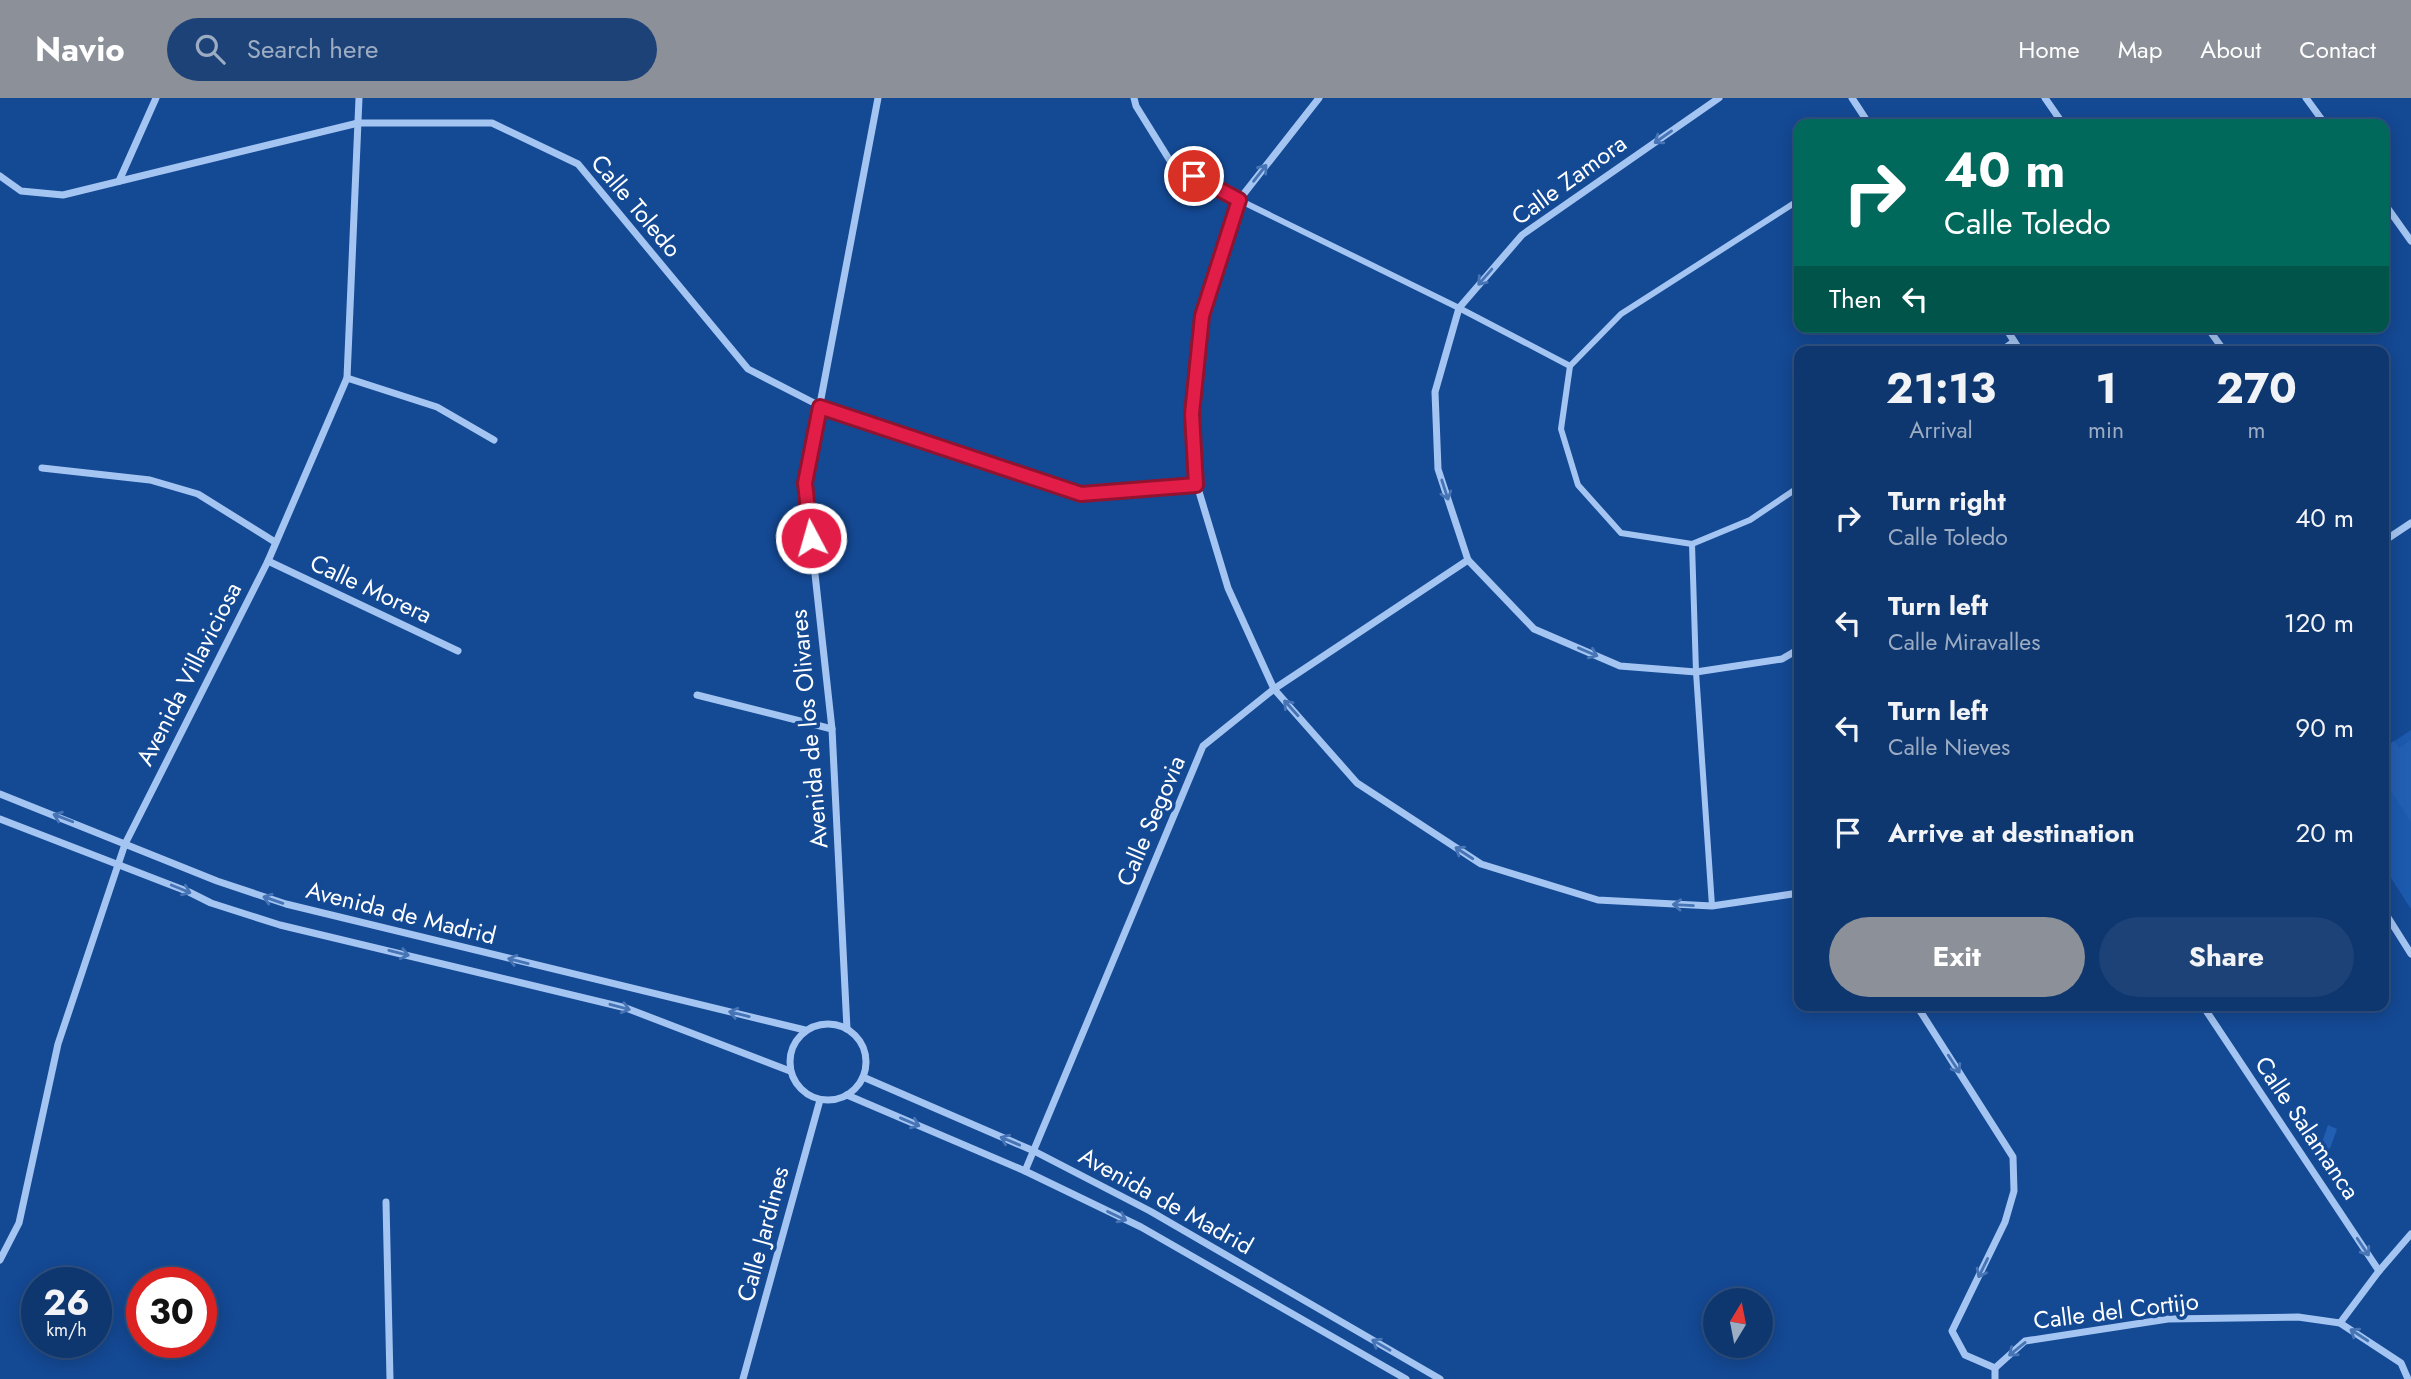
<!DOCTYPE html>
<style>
:root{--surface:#0f376f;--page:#1d4277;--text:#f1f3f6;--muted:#9bacc3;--line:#2f5182;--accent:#8c9099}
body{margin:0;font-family:Jost,sans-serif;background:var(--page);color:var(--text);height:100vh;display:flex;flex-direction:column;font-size:26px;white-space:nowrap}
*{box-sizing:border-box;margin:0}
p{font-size:23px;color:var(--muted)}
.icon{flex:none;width:38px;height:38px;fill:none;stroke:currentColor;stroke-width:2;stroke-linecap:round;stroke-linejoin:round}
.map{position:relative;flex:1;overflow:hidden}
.details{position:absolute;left:1794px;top:248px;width:595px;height:665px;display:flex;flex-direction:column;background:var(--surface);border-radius:14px;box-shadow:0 4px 18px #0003,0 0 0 2px var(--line)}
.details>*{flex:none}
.top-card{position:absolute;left:1794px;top:21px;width:595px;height:214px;border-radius:14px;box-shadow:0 4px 18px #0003,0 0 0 2px var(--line);background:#00695c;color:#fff;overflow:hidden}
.needle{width:46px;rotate:10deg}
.buttons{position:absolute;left:1703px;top:1190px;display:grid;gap:14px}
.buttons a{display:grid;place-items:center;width:70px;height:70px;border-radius:50%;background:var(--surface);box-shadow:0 4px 18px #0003,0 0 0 2px var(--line);font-size:35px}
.speed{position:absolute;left:21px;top:1169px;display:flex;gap:14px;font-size:35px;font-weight:700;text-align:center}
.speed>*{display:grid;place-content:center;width:91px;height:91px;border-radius:50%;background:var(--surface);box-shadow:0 4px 18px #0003,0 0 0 2px var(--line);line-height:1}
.speed small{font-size:18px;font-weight:400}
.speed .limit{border:10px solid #d22;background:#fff;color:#111}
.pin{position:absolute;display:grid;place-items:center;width:60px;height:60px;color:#fff;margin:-30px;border:4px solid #fff;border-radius:50%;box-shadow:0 2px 7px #0007}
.me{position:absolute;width:77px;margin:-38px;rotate:354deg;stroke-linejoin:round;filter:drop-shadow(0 0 5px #0008)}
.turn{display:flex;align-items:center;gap:24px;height:147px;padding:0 35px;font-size:32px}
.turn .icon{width:91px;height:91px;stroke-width:2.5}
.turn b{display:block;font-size:49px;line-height:60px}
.then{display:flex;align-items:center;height:66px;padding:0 35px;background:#0003;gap:14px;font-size:26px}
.eta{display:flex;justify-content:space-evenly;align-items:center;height:119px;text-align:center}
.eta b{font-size:42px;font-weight:700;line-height:49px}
.action{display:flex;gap:14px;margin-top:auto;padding:14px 35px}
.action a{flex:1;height:80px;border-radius:42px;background:var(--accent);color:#fff;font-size:28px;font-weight:700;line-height:80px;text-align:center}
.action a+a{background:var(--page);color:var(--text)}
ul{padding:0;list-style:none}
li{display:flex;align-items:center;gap:21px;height:105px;padding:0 35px}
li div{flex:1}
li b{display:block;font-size:26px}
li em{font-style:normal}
header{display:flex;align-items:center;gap:42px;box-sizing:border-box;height:98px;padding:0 35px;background:var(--accent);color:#fff}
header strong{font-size:33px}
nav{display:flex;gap:38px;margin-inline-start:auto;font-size:24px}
.search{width:490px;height:63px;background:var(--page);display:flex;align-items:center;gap:18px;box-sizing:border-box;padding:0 24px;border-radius:38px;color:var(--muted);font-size:26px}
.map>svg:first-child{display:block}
</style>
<header>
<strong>Navio</strong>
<div class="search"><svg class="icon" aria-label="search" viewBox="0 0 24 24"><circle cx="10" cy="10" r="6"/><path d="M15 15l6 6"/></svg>Search here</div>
<nav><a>Home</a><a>Map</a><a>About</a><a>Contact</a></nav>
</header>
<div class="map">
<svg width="2411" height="1281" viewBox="0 0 2411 1281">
<rect width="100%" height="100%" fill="#144994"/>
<path fill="#1c5aae" d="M 2411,632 L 2411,811 L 2384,769 L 2384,650 Z"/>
<g fill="#225fb3">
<path d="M 2411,642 L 2411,724 L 2389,690 L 2384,692 L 2384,650 L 2394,643 L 2399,650 Z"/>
<path d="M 2328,1027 L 2337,1031 L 2328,1056 L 2319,1053 Z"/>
</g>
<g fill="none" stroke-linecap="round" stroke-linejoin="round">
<g stroke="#a4c5f2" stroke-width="6">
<path d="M 1239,102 L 1459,210 L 1570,268"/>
<path d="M 1799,102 L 1621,216 L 1570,268 L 1561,331 L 1578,387 L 1621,435 L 1692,446 L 1750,422 L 1799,389"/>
<path d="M 1999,254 L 2014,243"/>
<path d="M 1692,446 L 1696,574 L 1712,808"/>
</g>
<g stroke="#a4c5f2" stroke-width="7">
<path d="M 1134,0 L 1136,8 L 1172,66 L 1239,102"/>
<path d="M 1319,0 L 1239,102 L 1202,218 L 1192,316 L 1197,387 L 1228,490 L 1274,591 L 1357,685 L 1481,766 L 1598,802 L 1712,808 L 1799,795"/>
<path d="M 1719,0 L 1522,137 L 1459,210 L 1435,294 L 1438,371 L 1468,462 L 1534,531 L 1620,568 L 1696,574 L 1782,561 L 1799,551"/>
<path d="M 1852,0 L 1869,26"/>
<path d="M 2045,0 L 2063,26"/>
<path d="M 2306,0 L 2325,26"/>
<path d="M 0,78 L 21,93 L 63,97 L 358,25 L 492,25 L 578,66 L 748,271 L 820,308 L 1081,396 L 1197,387"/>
<path d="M 119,83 L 156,0"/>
<path d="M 2384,105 L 2411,143"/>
<path d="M 2005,229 L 2021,254"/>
<path d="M 2207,229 L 2225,254"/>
<path d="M 347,280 L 437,309 L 494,342"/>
<path d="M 42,370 L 150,382 L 198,396 L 275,444"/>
<path d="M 2384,443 L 2411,425"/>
<path d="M 268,463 L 458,553"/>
<path d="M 697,597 L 832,631"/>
<path d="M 0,696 L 217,783 L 286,806 L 805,932"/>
<path d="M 0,721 L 189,794 L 211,805 L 280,827 L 626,910 L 790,973"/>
<path d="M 2384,813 L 2411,856"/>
<path d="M 1917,908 L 2013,1059 L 2014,1093 L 2005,1124 L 1952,1233 L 1965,1257 L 1995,1270"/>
<path d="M 2203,908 L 2379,1173"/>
<circle cx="828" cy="964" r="38"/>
<path d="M 847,931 L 832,631 L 805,385 L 878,0"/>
<path d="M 863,979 L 1034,1053 L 1150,1113 L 1440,1281"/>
<path d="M 847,997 L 1025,1073 L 1141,1129 L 1406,1281"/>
<path d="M 1025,1073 L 1203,648 L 1274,591 L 1468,462"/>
<path d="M 386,1104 L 390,1281"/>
<path d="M 0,1162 L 19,1125 L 58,946 L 125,746 L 268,463 L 347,280 L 359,0"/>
<path d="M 2340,1225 L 2379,1173 L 2411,1136"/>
<path d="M 743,1281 L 820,1002"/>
<path d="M 1995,1281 L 1995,1270 L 2025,1243 L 2168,1221 L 2298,1219 L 2340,1225 L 2401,1265 L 2408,1281"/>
</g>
</g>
<defs><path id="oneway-shaft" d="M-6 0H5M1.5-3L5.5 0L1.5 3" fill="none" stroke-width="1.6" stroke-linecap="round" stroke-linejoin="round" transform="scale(1.75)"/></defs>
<g stroke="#4674b5">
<use href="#oneway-shaft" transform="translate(1663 39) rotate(145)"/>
<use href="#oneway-shaft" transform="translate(1260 75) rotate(-52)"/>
<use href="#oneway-shaft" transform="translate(1485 179) rotate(131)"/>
<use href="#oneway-shaft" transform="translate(1445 392) rotate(72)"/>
<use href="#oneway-shaft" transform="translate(1588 554) rotate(23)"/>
<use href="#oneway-shaft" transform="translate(1291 610) rotate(-132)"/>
<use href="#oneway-shaft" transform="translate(63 720) rotate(-159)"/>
<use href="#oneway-shaft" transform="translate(1464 755) rotate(-147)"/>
<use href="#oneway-shaft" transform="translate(181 791) rotate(22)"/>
<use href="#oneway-shaft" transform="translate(273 802) rotate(-161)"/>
<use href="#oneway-shaft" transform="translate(1683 807) rotate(-177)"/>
<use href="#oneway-shaft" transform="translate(399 855) rotate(14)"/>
<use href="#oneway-shaft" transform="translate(518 863) rotate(-166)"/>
<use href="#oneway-shaft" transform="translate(620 909) rotate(15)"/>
<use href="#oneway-shaft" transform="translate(739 916) rotate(-166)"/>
<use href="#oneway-shaft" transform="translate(1954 966) rotate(57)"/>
<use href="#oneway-shaft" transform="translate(910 1024) rotate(23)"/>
<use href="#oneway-shaft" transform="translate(1010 1043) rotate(-157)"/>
<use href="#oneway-shaft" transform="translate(1117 1118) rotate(26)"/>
<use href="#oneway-shaft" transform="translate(2363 1149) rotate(56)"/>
<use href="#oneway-shaft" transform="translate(1983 1170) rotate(116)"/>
<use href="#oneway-shaft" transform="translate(2359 1237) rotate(-147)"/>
<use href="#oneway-shaft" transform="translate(1381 1247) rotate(-150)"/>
<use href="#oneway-shaft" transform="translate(2017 1251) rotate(141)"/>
</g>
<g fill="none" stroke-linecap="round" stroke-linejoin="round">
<g stroke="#92132f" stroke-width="18">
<path id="route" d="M 811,440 L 805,385 L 820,309 L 1081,396 L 1196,387 L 1192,316 L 1202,218 L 1239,102 L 1194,78"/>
</g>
<use href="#route" stroke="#e11d48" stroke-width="12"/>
</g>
<g text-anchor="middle" stroke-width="7" stroke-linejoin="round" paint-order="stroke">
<g font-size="24" fill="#fff" stroke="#144994">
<text transform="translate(1569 82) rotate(-36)" y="8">Calle Zamora</text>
<text transform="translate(636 108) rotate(50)" y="8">Calle Toledo</text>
<text transform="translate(371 491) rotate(25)" y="8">Calle Morera</text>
<text transform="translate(189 576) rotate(-63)" y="8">Avenida Villaviciosa</text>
<text transform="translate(809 631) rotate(-95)" y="8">Avenida de los Olivares</text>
<text transform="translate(1151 723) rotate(-67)" y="8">Calle Segovia</text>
<text transform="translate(401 815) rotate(14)" y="8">Avenida de Madrid</text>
<text transform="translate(2307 1030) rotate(56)" y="8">Calle Salamanca</text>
<text transform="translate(1166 1103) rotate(29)" y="8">Avenida de Madrid</text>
<text transform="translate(763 1136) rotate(-75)" y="8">Calle Jardines</text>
<text transform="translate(2116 1213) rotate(-7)" y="8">Calle del Cortijo</text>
</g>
</g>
</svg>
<div class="buttons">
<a><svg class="needle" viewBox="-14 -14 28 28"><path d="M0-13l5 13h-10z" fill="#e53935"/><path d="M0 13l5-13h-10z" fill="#9bacc3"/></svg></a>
</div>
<div class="speed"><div>26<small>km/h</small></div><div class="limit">30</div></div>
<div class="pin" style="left:1194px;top:78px;background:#d93025"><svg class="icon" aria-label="arrive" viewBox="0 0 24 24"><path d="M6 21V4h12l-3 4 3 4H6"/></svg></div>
<svg class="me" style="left:811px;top:440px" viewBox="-20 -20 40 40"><circle r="17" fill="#e11d48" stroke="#fff" stroke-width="3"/><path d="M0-11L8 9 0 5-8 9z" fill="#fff"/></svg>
<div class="top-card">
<div class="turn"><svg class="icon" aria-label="right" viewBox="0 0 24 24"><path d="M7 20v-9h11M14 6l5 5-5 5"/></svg><div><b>40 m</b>Calle Toledo</div></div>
<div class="then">Then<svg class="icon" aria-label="left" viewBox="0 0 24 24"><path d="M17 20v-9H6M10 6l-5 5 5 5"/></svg></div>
</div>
<section class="details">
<div class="eta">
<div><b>21:13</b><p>Arrival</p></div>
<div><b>1</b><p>min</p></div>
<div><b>270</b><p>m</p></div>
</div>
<ul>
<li><svg class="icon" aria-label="right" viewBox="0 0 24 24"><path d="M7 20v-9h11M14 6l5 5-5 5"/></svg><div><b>Turn right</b><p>Calle Toledo</p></div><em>40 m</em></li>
<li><svg class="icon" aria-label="left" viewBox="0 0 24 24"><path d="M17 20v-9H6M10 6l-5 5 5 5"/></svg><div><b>Turn left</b><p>Calle Miravalles</p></div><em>120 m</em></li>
<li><svg class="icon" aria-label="left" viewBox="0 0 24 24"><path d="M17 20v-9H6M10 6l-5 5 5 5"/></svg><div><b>Turn left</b><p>Calle Nieves</p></div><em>90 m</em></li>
<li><svg class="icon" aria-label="arrive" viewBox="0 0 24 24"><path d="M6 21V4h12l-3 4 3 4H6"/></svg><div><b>Arrive at destination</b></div><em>20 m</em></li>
</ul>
<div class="action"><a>Exit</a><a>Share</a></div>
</section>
</div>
